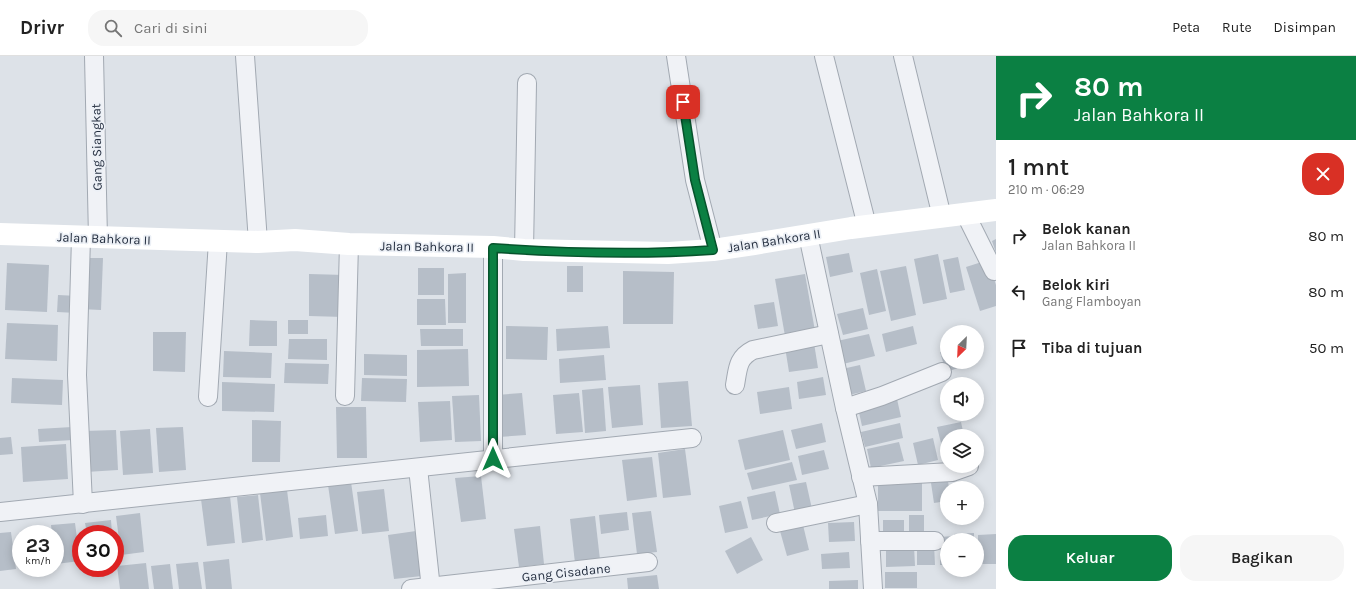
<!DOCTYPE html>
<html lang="id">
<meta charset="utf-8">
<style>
:root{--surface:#fff;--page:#f6f6f6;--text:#222;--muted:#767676;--line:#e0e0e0;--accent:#0b8043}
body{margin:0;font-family:Karla,sans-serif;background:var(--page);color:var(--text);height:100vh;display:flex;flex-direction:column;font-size:15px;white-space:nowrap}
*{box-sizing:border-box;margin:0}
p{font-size:13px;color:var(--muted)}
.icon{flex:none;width:22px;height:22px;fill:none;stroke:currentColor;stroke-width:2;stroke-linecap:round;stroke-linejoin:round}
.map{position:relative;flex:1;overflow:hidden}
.details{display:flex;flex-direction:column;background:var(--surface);width:360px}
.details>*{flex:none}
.banner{background:#0b8043;color:#fff;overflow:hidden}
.needle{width:26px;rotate:204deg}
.fabs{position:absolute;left:940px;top:269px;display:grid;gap:8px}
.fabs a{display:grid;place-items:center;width:44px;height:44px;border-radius:50%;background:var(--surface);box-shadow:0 2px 10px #0003;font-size:20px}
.speed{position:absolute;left:12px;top:469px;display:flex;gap:8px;font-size:20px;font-weight:700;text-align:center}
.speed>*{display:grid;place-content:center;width:52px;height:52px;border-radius:50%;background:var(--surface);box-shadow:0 2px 10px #0003;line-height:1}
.speed small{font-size:10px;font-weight:400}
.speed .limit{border:6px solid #d22;background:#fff;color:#111}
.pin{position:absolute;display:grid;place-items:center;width:34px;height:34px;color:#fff;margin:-17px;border-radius:8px;box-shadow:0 2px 6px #0006}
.me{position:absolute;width:44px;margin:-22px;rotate:0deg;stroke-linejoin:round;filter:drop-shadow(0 0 3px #0008)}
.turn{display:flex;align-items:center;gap:14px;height:84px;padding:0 12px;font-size:18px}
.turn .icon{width:52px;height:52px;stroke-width:2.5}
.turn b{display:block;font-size:28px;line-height:34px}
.round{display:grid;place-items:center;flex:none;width:42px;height:42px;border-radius:16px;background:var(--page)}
.head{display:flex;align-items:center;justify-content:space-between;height:68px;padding:0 12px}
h1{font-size:24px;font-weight:600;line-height:30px}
.action{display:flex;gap:8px;margin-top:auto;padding:8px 12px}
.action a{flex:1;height:46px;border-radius:16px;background:var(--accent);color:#fff;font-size:16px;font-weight:600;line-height:46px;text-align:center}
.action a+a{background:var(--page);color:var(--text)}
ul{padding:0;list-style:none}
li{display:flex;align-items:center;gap:12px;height:56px;padding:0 12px}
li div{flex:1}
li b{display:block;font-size:15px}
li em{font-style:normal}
header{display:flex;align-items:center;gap:24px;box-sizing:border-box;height:56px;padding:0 20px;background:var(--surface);border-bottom:1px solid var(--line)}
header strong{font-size:19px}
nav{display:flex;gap:22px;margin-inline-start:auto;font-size:14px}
.search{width:280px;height:36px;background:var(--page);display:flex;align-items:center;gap:10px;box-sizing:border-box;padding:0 14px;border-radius:16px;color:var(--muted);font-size:15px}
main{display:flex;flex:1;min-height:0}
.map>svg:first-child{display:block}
</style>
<header>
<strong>Drivr</strong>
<div class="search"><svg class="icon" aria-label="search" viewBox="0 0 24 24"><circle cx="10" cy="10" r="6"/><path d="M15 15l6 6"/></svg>Cari di sini</div>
<nav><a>Peta</a><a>Rute</a><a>Disimpan</a></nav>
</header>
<main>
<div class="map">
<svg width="996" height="533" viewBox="0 0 996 533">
<rect width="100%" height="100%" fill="#dde2e8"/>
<g fill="#b6bec8">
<path d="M 996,183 L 996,197 L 992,185 Z"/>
<path d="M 849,197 L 853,216 L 830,221 L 826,201 Z"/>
<path d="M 938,198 L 947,243 L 923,248 L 914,203 Z"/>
<path d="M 958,201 L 965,234 L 950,237 L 943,204 Z"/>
<path d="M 83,202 L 103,202 L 101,254 L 80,253 Z"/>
<path d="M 988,204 L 996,229 L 996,250 L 980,255 L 966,211 Z"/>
<path d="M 7,207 L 49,209 L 47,256 L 5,254 Z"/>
<rect x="567" y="210" width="16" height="26"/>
<path d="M 906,210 L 916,259 L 891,265 L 880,215 Z"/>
<rect x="418" y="212" width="26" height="27"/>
<path d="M 877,213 L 886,255 L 869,259 L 860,217 Z"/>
<path d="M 623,215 L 674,216 L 673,268 L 623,268 Z"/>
<path d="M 466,217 L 466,267 L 448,267 L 448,218 Z"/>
<path d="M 309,218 L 345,219 L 344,261 L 309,260 Z"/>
<path d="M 805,218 L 815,275 L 785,280 L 775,223 Z"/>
<path d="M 58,239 L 78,240 L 77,257 L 57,256 Z"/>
<path d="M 417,243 L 445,243 L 446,269 L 417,269 Z"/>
<path d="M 774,246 L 778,270 L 758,273 L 754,249 Z"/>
<path d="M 863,252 L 868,273 L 843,279 L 837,258 Z"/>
<path d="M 250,264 L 277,265 L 277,290 L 249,290 Z"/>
<rect x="288" y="264" width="20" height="14"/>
<path d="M 7,267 L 58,269 L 57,305 L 5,303 Z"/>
<path d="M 506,270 L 548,271 L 547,304 L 506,303 Z"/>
<path d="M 608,270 L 610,292 L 557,295 L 556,273 Z"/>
<path d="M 913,270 L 917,288 L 886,296 L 882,278 Z"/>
<path d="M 420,273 L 463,273 L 463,290 L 421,290 Z"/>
<path d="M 153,276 L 186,276 L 185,316 L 153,315 Z"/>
<path d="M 869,278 L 875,300 L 843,308 L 837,285 Z"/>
<path d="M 289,283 L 327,283 L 327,304 L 288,303 Z"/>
<path d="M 814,287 L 818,312 L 789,316 L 785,291 Z"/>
<path d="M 468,293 L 469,330 L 417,331 L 417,294 Z"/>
<path d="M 947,294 L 947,306 L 976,306 L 946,316 L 940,296 Z"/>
<path d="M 224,295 L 272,297 L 271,322 L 223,321 Z"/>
<path d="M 364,298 L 407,299 L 407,320 L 364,319 Z"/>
<path d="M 604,299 L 606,324 L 560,327 L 559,303 Z"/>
<path d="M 285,307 L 329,308 L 328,328 L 284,327 Z"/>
<path d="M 860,309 L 866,335 L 849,339 L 842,313 Z"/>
<path d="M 823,321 L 826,339 L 799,343 L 797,326 Z"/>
<path d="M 12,322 L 63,324 L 62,349 L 11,347 Z"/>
<path d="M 362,322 L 407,323 L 406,346 L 361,345 Z"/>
<path d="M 688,325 L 692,370 L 661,372 L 658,327 Z"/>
<path d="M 222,326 L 275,328 L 274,356 L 222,355 Z"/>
<path d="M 640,329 L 643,369 L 612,372 L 608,331 Z"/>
<path d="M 789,331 L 792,353 L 760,358 L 757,336 Z"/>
<path d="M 603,332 L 606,375 L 585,377 L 582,334 Z"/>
<path d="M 522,337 L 526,379 L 499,381 L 496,339 Z"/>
<path d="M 579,337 L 583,376 L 556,378 L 553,339 Z"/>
<path d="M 479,339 L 481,385 L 455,386 L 452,340 Z"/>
<path d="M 897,343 L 901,361 L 862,370 L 858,352 Z"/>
<path d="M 450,345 L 452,384 L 420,386 L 418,346 Z"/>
<path d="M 336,351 L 366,351 L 367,402 L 337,402 Z"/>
<path d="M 252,364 L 281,365 L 280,406 L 252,406 Z"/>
<path d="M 961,366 L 964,380 L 947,380 L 947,402 L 945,403 L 937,371 Z"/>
<path d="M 822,367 L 826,386 L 796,393 L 791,374 Z"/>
<path d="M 900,367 L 903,382 L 865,391 L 861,376 Z"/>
<path d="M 72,371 L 73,384 L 39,386 L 38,373 Z"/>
<path d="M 183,371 L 186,414 L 159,416 L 156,372 Z"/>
<path d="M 150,373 L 153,417 L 123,419 L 120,375 Z"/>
<path d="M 116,374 L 118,414 L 86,416 L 84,375 Z"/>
<path d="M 783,374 L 790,404 L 745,414 L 738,384 Z"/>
<path d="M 11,381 L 13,398 L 0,399 L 0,382 Z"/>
<path d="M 933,382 L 938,404 L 918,409 L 913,387 Z"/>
<path d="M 899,386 L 904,405 L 871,412 L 867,393 Z"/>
<path d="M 66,388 L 68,423 L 23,426 L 21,391 Z"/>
<path d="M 685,393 L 691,439 L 663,442 L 658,397 Z"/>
<path d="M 824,394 L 829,413 L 802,419 L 798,400 Z"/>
<path d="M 652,401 L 657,441 L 627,445 L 622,404 Z"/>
<path d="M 792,406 L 797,424 L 752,434 L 747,417 Z"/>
<path d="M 481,420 L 486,463 L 461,466 L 455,422 Z"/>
<path d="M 948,425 L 949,432 L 947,432 L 947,445 L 934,447 L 931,427 Z"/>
<path d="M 351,426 L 358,475 L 335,478 L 328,429 Z"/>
<path d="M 806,426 L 812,453 L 795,457 L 789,429 Z"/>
<rect x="878" y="426" width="44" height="29"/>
<path d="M 384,433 L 389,475 L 362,478 L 357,436 Z"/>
<path d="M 287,434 L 293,481 L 266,485 L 260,437 Z"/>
<path d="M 775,435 L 780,458 L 752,464 L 747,441 Z"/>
<path d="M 258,439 L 263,484 L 242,487 L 237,441 Z"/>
<path d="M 230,440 L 235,487 L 207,490 L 201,443 Z"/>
<path d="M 741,445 L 748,472 L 725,477 L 719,450 Z"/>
<path d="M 651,455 L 657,496 L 637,498 L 632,457 Z"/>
<path d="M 627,456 L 629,474 L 601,478 L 599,459 Z"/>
<path d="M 140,457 L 144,496 L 121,499 L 116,460 Z"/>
<path d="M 326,459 L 328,480 L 300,483 L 298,462 Z"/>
<rect x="909" y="459" width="15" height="20"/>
<path d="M 595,460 L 600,504 L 575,507 L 570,463 Z"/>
<path d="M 111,464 L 112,478 L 87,478 L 85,467 Z"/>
<rect x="883" y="464" width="21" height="20"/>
<path d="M 854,466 L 855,485 L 829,486 L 828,467 Z"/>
<path d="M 75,467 L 80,505 L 56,508 L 55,478 L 52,478 L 51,469 Z"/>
<path d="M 803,469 L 809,494 L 787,500 L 780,475 Z"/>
<path d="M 540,470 L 544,508 L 519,511 L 514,473 Z"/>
<path d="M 416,475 L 422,520 L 394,523 L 388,479 Z"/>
<path d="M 11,476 L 16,513 L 0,515 L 0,477 Z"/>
<path d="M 974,477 L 974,484 L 955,484 L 954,478 Z"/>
<path d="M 996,478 L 996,508 L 978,508 L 978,479 Z"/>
<path d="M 954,480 L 954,484 L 947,484 L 947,509 L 940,509 L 940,481 Z"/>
<path d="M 751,481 L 763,504 L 737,518 L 725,495 Z"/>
<path d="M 934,488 L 935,509 L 917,509 L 917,489 Z"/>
<path d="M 886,490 L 914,490 L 915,510 L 886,511 Z"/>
<path d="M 849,496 L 850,512 L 822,513 L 821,498 Z"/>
<path d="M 229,503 L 232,533 L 206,533 L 203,506 Z"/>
<path d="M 198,506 L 202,533 L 179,533 L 176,508 Z"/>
<path d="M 146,507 L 149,533 L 120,533 L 117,510 Z"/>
<path d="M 170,508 L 173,533 L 154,533 L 151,510 Z"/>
<rect x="885" y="516" width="32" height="16"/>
<path d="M 657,519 L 659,533 L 628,533 L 627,522 Z"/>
<path d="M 858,524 L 858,533 L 829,533 L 829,525 Z"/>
</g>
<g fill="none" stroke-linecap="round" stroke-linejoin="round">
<g stroke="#a2a9b2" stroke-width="20">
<g id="street">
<path d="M 94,0 L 98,182"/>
<path d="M 245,0 L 258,186"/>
<path d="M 676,0 L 695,124 L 713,194"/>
<path d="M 824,0 L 867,170"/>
<path d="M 903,0 L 942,161"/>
<path d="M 965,157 L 994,215"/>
<path d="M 808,179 L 845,352 L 868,448 L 873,533"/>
<path d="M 81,182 L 77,319 L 83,448"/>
<path d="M 524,194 L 527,27"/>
<path d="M 735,329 C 738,313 737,302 753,294 L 829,278"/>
<path d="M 345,340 L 349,188"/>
<path d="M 208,341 L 218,185"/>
<path d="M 845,352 L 882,340 L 942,316"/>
<path d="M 493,403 L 493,191"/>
<path d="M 418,412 L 431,533"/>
<path d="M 861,421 L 952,416 L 969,410"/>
<path d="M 0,456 L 692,382"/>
<path d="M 776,467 L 868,448"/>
<path d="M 870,485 L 935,485"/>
<path d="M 411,533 L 648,506"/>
</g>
</g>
<use href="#street" stroke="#f0f2f6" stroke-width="18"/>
<path stroke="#fff" stroke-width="22" d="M 0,178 L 258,186 L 295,184 L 349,188 L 493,191 L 524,194 L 668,197 L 713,194 L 754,188 L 851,172 L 996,154"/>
</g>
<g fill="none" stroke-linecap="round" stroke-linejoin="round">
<g stroke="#07532c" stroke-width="10">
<path id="route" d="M 493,403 L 493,192 C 566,197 640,199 713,194 L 695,124 L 683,46"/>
</g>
<use href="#route" stroke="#0b8043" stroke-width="7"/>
</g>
<g text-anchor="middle" stroke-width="3.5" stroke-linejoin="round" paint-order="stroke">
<g font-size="13" fill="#252f40" stroke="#ecf0f6">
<text transform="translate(96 91) rotate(-91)" y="5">Gang Siangkat</text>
<text transform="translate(104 182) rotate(2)" y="5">Jalan Bahkora II</text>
<text transform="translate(774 184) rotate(-9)" y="5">Jalan Bahkora II</text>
<text transform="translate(427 190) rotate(1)" y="5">Jalan Bahkora II</text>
<text transform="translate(566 516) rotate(-6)" y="5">Gang Cisadane</text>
</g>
</g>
</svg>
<div class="fabs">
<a><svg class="needle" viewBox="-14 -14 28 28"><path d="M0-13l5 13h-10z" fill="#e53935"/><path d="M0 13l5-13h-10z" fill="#767676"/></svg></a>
<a><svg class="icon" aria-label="sound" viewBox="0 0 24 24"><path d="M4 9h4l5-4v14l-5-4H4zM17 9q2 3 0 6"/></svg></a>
<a><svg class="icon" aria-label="layers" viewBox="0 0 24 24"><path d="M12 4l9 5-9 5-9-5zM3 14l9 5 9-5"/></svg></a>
<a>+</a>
<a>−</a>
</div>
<div class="speed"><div>23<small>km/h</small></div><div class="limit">30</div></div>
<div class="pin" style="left:683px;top:46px;background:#d93025"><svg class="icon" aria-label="arrive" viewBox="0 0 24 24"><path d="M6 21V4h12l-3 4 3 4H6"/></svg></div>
<svg class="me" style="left:493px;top:403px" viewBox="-20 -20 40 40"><path d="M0-17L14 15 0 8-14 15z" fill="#0b8043" stroke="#fff" stroke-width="4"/></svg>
</div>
<section class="details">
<div class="banner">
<div class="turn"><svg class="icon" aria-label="right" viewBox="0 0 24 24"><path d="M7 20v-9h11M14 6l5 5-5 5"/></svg><div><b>80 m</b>Jalan Bahkora II</div></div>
</div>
<div class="head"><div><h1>1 mnt</h1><p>210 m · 06:29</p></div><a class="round" style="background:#d93025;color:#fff"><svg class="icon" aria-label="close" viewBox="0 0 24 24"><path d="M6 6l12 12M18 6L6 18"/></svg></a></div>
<ul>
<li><svg class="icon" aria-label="right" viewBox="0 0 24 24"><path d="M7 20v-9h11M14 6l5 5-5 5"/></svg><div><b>Belok kanan</b><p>Jalan Bahkora II</p></div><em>80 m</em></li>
<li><svg class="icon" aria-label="left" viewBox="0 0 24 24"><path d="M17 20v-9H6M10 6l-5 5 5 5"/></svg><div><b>Belok kiri</b><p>Gang Flamboyan</p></div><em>80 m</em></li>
<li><svg class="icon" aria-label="arrive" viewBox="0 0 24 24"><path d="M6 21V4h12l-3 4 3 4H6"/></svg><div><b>Tiba di tujuan</b></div><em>50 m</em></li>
</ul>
<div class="action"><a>Keluar</a><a>Bagikan</a></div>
</section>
</main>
